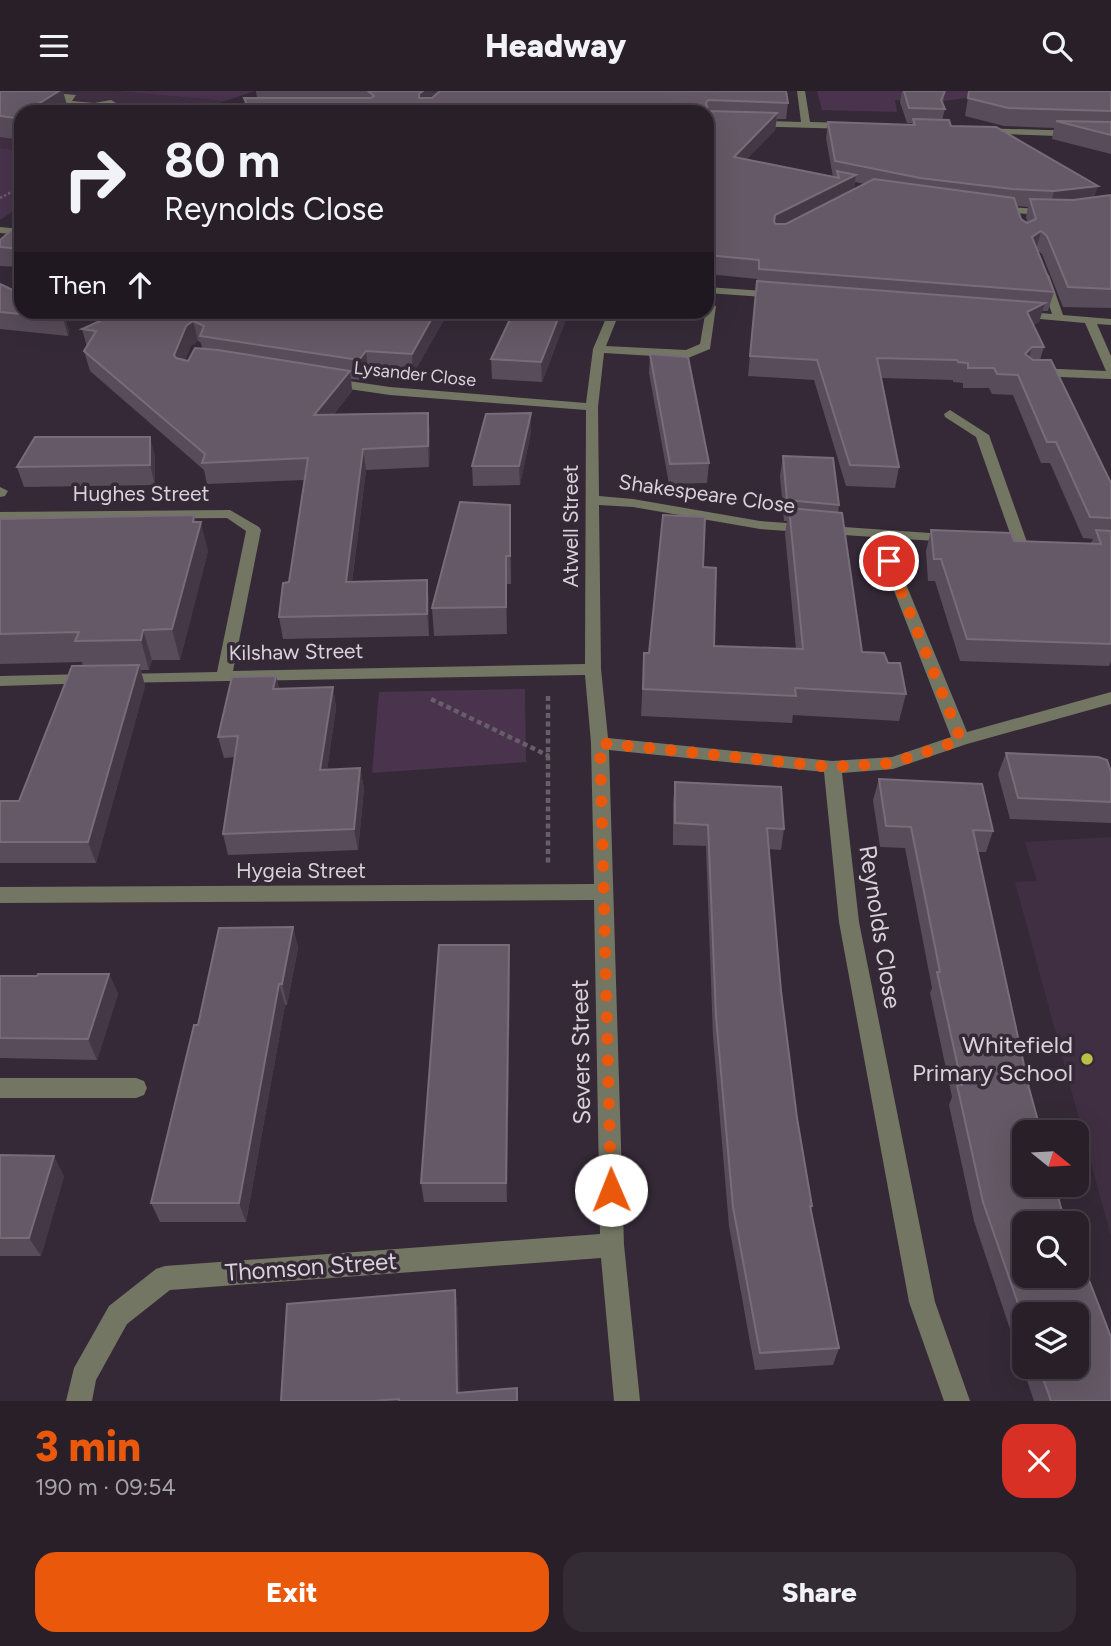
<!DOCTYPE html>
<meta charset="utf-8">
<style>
:root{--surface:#281f29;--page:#342c35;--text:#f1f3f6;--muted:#a5a2a8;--line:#443d46;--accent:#ea580c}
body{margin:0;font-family:Figtree,sans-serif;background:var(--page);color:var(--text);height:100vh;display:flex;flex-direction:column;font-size:26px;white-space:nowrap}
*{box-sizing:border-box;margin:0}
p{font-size:23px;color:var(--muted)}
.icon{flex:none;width:38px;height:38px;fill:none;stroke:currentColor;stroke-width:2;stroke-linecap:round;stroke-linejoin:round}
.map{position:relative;height:1310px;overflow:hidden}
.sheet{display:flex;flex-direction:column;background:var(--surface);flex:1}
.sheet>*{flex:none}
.banner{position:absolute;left:14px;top:14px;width:700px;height:214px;border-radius:21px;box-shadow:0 7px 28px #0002,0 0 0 2px var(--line);background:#281f29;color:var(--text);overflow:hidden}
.needle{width:46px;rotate:108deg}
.tools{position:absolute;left:1012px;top:1029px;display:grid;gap:14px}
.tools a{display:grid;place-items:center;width:77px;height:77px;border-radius:14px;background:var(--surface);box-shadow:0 7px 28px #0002,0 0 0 2px var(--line);font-size:35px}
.pin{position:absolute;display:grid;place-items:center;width:60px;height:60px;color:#fff;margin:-30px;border:4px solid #fff;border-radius:50%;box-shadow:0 2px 7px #0007}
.me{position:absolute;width:77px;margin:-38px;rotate:359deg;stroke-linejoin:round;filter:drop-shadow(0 0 5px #0008)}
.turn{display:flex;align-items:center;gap:24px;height:147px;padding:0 35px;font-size:32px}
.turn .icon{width:91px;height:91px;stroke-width:2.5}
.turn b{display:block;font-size:49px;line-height:60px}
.then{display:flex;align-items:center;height:66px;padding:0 35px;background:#0003;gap:14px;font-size:26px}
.round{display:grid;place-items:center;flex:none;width:74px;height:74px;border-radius:21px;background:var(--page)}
.summary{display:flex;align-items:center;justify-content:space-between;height:119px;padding:0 35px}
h1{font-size:42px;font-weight:800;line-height:52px;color:var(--accent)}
.action{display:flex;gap:14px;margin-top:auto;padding:14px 35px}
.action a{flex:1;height:80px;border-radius:21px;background:var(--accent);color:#fff;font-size:28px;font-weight:800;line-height:80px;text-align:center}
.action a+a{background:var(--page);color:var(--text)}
header{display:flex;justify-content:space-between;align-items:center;height:91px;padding:0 35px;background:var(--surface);font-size:32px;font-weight:800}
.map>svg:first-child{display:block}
</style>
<header><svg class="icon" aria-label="menu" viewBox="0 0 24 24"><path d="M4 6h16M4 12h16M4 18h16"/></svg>Headway<svg class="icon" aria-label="search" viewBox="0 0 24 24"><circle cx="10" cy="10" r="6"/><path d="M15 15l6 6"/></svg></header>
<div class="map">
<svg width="1111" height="1310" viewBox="0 0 1111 1310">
<rect width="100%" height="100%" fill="#352937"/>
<g fill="#402f42">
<path d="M 0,0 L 115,0 L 225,10 L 197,21 L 21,21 L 21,60 L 0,57 Z"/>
<path d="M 1111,746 L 1111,1146 L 1015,791 L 1037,790 L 1025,751 Z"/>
</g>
<g fill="#49334d">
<path d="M 115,0 L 255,0 L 225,10 Z"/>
<path d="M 817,0 L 1032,0 L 942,10 L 895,9 L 897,21 L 822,19 Z"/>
<path d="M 0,57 L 21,60 L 21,115 L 0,129 Z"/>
<path d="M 525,598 L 526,671 L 372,682 L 379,601 Z"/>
</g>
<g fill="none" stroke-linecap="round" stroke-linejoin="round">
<path stroke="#685e6a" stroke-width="2.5" stroke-dasharray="2.5 2" stroke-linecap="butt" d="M 0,107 L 21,96"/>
<g stroke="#685e6a" stroke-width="4.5" stroke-dasharray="5 3.5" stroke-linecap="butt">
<path d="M 548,605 L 548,774"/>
<path d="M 431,608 L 549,665"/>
</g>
<g fill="#737662" fill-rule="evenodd">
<path d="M 797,0 L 805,0 L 810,31 L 850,32 L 854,35 L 850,38 L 707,34 L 707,28 L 801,31 Z"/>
<path d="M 43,1 L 76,4 L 72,10 L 94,12 L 111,9 L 121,15 L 165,21 L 98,21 L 89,17 L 61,14 L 65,8 L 40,5 Z"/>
<path d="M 226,14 L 268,15 L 272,18 L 268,21 L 223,19 Z"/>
<path d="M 980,37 L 1111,41 L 1111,47 L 977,42 L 977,38 Z"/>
<path d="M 995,115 L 1051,119 L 1056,122 L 1051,125 L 992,120 L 990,118 Z"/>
<path d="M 0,136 L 21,138 L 21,144 L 0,142 Z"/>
<path d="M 1044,181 L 1049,184 L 1063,224 L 1111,228 L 1111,234 L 1097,233 L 1111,265 L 1111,288 L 1035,285 L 1029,281 L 1035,277 L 1106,280 L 1085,232 L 1017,226 L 1011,223 L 1017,220 L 1052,223 L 1039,184 Z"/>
<path d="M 707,196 L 780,201 L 786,204 L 780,207 L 707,202 Z"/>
<path d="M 707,212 L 716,215 L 710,258 L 688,267 L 604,262 L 598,316 L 599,405 L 633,408 L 760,430 L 958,444 L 960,447 L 953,451 L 887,447 L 967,641 L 1111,601 L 1111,613 L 967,653 L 893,678 L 842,682 L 859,831 L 935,1211 L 970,1310 L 944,1310 L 909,1211 L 839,831 L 824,681 L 609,659 L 624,1154 L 640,1310 L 614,1310 L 601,1167 L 170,1199 L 127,1233 L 96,1289 L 92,1310 L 66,1310 L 74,1277 L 109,1215 L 156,1178 L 165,1175 L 600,1143 L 594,809 L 0,812 L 0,796 L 594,793 L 591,652 L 585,584 L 115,592 L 113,588 L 121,583 L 217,581 L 246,440 L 227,427 L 0,429 L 0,421 L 230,419 L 259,436 L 261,439 L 233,580 L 585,573 L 586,319 L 390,304 L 328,295 L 322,291 L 328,287 L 390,296 L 586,312 L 593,258 L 609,220 L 620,220 L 606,255 L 686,259 L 700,253 ZM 599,414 L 633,416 L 760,438 L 873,446 L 951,646 L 892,666 L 832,670 L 608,647 L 601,578 Z"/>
<path d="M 950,319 L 989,344 L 1027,451 L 1025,454 L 1020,455 L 1013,451 L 976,346 L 945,326 L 944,323 Z"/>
<path d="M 0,396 L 8,400 L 5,405 L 0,406 Z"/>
<path d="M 89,583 L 95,584 L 97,588 L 95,592 L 0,595 L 0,585 Z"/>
<path d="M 0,987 L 136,987 L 144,990 L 147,997 L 144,1004 L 136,1007 L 0,1007 Z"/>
</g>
</g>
<g fill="#584b5a" fill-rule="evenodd">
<path d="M 0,0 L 63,0 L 68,19 L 21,21 L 21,49 L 0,46 Z"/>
<path d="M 256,0 L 786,0 L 788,12 L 786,28 L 777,28 L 775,39 L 746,69 L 833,86 L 826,47 L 828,31 L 912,34 L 912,32 L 907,32 L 900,11 L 902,0 L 945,0 L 943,13 L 945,18 L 942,29 L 951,35 L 1095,106 L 1111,104 L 1111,217 L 1063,216 L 1042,163 L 1038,160 L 1054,201 L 1048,220 L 1042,220 L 1039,231 L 1033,234 L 1044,256 L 1040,269 L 1111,392 L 1111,570 L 1109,575 L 960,570 L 935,490 L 928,490 L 926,460 L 931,439 L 1014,450 L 1091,452 L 1093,448 L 1083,447 L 1050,372 L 1041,372 L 1013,304 L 992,303 L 989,297 L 963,297 L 963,292 L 953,291 L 953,289 L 881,287 L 899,376 L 895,397 L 846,395 L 814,289 L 748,285 L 757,188 L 707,183 L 707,21 L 246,19 L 244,7 L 257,7 ZM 855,91 L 865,93 L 854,99 ZM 1017,115 L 1028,116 L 1026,126 L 1027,132 L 1021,128 Z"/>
<path d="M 969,0 L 1111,0 L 1111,63 L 1052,48 L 1054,37 L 1004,35 L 965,25 Z"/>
<path d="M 21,131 L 21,176 L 0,175 L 0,149 Z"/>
<path d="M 0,193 L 64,223 L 69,241 L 68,245 L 0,238 Z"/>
<path d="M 122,220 L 449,220 L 413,283 L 368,280 L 361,289 L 351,288 L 352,300 L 334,323 L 428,322 L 430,343 L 429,376 L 366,379 L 352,491 L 427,489 L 429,512 L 429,545 L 283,548 L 279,526 L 289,491 L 304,389 L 207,393 L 204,379 L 90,280 L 84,260 L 87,256 L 82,238 ZM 198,250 L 201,252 L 202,257 L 188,270 L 185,269 L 191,255 Z"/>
<path d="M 514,220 L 569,220 L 542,291 L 492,288 L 491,268 Z"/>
<path d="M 650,263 L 709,372 L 707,392 L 669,393 L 649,282 Z"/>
<path d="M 531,322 L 531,341 L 520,394 L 473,395 L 472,375 Z"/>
<path d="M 155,365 L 155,394 L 24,396 L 17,376 Z"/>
<path d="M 783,365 L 839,414 L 838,422 L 862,561 L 888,572 L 906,603 L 899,630 L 793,624 L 792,632 L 641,625 L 644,562 L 649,562 L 703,476 L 714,555 L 796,558 L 785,443 L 787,430 L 784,430 L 780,385 Z"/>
<path d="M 510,414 L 511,493 L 507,493 L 507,543 L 434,545 L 432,517 Z"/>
<path d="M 194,424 L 196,431 L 208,460 L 180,569 L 152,569 L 149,579 L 141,579 L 145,595 L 96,772 L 0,772 L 0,710 L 19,710 L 83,575 L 82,571 L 0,573 L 0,428 Z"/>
<path d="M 276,585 L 279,598 L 333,596 L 336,617 L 327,679 L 360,677 L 364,698 L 358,759 L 228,764 L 223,743 L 235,666 L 224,667 L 218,646 Z"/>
<path d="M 1006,662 L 1111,681 L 1111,732 L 1010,728 L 998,683 Z"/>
<path d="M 879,688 L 993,740 L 986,761 L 977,761 L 1029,997 L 1111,1310 L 1034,1310 L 974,1130 L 949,1014 L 952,1006 L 930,902 L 932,897 L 905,757 L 880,756 L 873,709 ZM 1024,1223 L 1076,1276 L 1024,1276 Z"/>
<path d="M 675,691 L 784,738 L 781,759 L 768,758 L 781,900 L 797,1027 L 812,1115 L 811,1120 L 839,1257 L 833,1274 L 755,1279 L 729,1135 L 713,946 L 706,755 L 673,754 L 673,712 Z"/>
<path d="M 293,836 L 298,857 L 287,914 L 285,914 L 246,1131 L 160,1131 L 151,1112 L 198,934 Z"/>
<path d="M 510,874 L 507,1111 L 424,1111 L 421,1092 Z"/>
<path d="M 109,883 L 118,903 L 97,969 L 0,967 L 0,885 L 37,885 Z"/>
<path d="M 0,1064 L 64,1085 L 41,1165 L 0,1165 Z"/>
<path d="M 455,1199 L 458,1220 L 459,1302 L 517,1310 L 281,1310 Z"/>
</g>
<g fill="#443746">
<path d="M 59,0 L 63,0 L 68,19 L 65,21 L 25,21 Z"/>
<path d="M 423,0 L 443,0 L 420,19 L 419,3 Z"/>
<path d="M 777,22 L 775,39 L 732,83 L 734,66 Z"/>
<path d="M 21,23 L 21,44 L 16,27 Z"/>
<path d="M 856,84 L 853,102 L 771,149 L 775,124 Z"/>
<path d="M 1098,95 L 1093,111 L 1050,116 L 1054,100 Z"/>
<path d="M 1041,140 L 1036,159 L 1032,146 Z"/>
<path d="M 1045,212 L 1039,231 L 1021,240 L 1027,221 Z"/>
<path d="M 436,220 L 449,220 L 413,283 L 412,263 Z"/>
<path d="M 561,220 L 569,220 L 542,291 L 541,271 Z"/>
<path d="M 64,223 L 69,241 L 68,245 L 63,227 Z"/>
<path d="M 193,230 L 198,250 L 191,255 L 179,284 L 174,264 L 186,235 Z"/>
<path d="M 1032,256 L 1027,276 L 1025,263 Z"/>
<path d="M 366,260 L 368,280 L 361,289 L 359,269 Z"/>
<path d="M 350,280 L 352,300 L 317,344 L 314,324 Z"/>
<path d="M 428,322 L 430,343 L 429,376 L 428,355 Z"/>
<path d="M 531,322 L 531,341 L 520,394 L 519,375 Z"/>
<path d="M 150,346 L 155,365 L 155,394 L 150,374 Z"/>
<path d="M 363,358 L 366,379 L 349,513 L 346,491 Z"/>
<path d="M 194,424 L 198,442 L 201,431 L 208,460 L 180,569 L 172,538 Z"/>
<path d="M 506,465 L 507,493 L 507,543 L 506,516 Z"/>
<path d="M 427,489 L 429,512 L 429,545 L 427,523 Z"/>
<path d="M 143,539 L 152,569 L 149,579 L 141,549 Z"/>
<path d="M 139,574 L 145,595 L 96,772 L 88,751 Z"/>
<path d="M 276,585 L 280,606 L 273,598 Z"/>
<path d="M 333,596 L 336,617 L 324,700 L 320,679 Z"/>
<path d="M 360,677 L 364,698 L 358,759 L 354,738 Z"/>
<path d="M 293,836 L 298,857 L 287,914 L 282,893 Z"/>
<path d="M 509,854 L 510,874 L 507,1111 L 506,1092 Z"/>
<path d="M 109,883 L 118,903 L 97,969 L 88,948 Z"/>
<path d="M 279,893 L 285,914 L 246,1131 L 239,1112 Z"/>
<path d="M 54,1065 L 64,1085 L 41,1165 L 29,1147 Z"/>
<path d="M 455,1199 L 458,1220 L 460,1310 L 457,1302 Z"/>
</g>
<g fill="#665967" stroke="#786c79" stroke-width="2">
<path d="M 0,0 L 59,0 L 25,21 L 21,21 L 21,23 L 16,27 L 0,25 Z"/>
<path d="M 368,0 L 423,0 L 419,3 L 419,7 L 432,7 L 440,0 L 786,0 L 788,12 L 708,9 L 706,12 L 708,20 L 777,22 L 734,66 L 839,87 L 837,80 L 856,84 L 775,124 L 774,131 L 776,133 L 786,133 L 874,88 L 1014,107 L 1021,128 L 1027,132 L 1036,128 L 1030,108 L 1073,109 L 1111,104 L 1111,198 L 1068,196 L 1047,145 L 1041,140 L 1032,146 L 1054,201 L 759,178 L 759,169 L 707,164 L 707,21 L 183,21 L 191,14 L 250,20 L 244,7 L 371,7 L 374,5 Z"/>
<path d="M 904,0 L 945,0 L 941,9 L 945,18 L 909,17 Z"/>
<path d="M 969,0 L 1111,0 L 1111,20 L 1008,17 L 968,7 Z"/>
<path d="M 913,28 L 949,29 L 951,35 L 996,36 L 1098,95 L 1054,100 L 1012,98 L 920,87 L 835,70 L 828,31 L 915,34 Z"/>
<path d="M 1056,30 L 1111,31 L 1111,44 Z"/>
<path d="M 21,131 L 21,158 L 0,156 L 0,149 Z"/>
<path d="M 757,190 L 1045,212 L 1027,221 L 1044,256 L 1032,256 L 1025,263 L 1033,269 L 1051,269 L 1111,392 L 1111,427 L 1090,426 L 1056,351 L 1047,351 L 1018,284 L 997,283 L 994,277 L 968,277 L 968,272 L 958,271 L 957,269 L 877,267 L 899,376 L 850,374 L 817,269 L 750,265 Z"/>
<path d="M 0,193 L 21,203 L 21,220 L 59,220 L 64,223 L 63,227 L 0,221 Z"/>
<path d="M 122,220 L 436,220 L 412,263 L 366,260 L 359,269 L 200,245 L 204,235 L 193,230 L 186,235 L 174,264 L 176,267 L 188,270 L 195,257 L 218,259 L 350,280 L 314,324 L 428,322 L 428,355 L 363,358 L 346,491 L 427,489 L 427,523 L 279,526 L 283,492 L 289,491 L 308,367 L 202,372 L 205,363 L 84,260 L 96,240 L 82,238 Z"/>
<path d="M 514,220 L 561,220 L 541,271 L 491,268 Z"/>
<path d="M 650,263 L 688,266 L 709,372 L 670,373 Z"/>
<path d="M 531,322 L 519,375 L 472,375 L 486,323 Z"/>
<path d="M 35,346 L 150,346 L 150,374 L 17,376 Z"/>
<path d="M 783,365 L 833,367 L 839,414 L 787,409 Z"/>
<path d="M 460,411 L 510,414 L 510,465 L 506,465 L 506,516 L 432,517 Z"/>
<path d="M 789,417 L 842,422 L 862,561 L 884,562 L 888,572 L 900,572 L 906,603 L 795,597 L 796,605 L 643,598 L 644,562 L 649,562 L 663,424 L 705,426 L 703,476 L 716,477 L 714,555 L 803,558 Z"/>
<path d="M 194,424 L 193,431 L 201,431 L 172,538 L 143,539 L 141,549 L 75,550 L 79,541 L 0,543 L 0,428 Z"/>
<path d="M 931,439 L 1011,442 L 1014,450 L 1101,453 L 1096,439 L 1111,440 L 1111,553 L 967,548 L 941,468 L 934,468 Z"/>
<path d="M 139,574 L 88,751 L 0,751 L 0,710 L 19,710 L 72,575 Z"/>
<path d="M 276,585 L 273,598 L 333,596 L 320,679 L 360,677 L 354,738 L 223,743 L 238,645 L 218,646 L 232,586 Z"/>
<path d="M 1006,662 L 1098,666 L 1107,669 L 1111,681 L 1111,711 L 1018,707 Z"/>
<path d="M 879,688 L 982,693 L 993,740 L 973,739 L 1029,997 L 1041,1041 L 1024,1041 L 1024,1094 L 1055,1094 L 1065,1132 L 1024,1132 L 1024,1185 L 1076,1185 L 1076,1167 L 1080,1166 L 1111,1246 L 1111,1310 L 1051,1310 L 1039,1276 L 1076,1276 L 1076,1223 L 1024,1223 L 1024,1230 L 983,1111 L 957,994 L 962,994 L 937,881 L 940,881 L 911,736 L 886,735 Z"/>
<path d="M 675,691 L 781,696 L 784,738 L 767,737 L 781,900 L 797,1027 L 812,1115 L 810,1115 L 839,1257 L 760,1262 L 733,1116 L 716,925 L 708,734 L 675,732 Z"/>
<path d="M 293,836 L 282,893 L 279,893 L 239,1112 L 151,1112 L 194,934 L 198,934 L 219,837 Z"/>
<path d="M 439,854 L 509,854 L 506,1092 L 421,1092 Z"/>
<path d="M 38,883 L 109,883 L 88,948 L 0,947 L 0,885 L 37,885 Z"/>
<path d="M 0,1064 L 54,1065 L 29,1147 L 0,1147 Z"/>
<path d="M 455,1199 L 457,1302 L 517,1297 L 517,1310 L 399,1310 L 399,1308 L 372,1310 L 281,1310 L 287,1213 Z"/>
</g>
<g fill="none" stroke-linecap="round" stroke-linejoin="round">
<path stroke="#ea580c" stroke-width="12" stroke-dasharray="0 21.6" d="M 611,1099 L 600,652 L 832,676 L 893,672 L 961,649 L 889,470"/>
</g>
<circle fill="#b9c046" stroke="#352937" stroke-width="2.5" cx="1087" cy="968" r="7"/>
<g text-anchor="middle" stroke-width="7" stroke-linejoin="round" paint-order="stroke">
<g font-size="18" fill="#d9d1da" stroke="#352937">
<text transform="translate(415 283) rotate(6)" y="6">Lysander Close</text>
</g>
<g font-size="21" fill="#d9d1da" stroke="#352937">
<text x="141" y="410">Hughes Street</text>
<text transform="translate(707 403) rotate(8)" y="7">Shakespeare Close</text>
<text transform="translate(571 435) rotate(-90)" y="7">Atwell Street</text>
<text transform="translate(296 561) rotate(-1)" y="7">Kilshaw Street</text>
<text x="301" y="787">Hygeia Street</text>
</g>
<g font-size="24" fill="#d9d1da" stroke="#352937">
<text transform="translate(880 836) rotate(81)" y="8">Reynolds Close</text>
<text transform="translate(581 961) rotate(-91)" y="8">Severs Street</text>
<text transform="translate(311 1176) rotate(-4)" y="8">Thomson Street</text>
</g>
<g font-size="24" fill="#d9d1da" stroke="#352937" text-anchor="end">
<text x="1073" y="962">Whitefield<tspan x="1073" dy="28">Primary School</tspan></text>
</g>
</g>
</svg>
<div class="tools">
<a><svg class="needle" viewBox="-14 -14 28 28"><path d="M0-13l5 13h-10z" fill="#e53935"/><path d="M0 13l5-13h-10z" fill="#a5a2a8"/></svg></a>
<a><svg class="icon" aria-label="search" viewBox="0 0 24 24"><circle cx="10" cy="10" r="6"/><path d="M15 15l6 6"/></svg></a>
<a><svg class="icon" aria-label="layers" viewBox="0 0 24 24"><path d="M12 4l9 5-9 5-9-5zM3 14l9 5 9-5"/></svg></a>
</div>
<div class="pin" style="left:889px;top:470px;background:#d93025"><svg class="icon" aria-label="arrive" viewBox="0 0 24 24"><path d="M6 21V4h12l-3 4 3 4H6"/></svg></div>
<svg class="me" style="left:611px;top:1099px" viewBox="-20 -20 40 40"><circle r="19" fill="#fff"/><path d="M0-13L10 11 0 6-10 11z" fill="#ea580c"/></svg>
<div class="banner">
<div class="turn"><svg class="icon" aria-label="right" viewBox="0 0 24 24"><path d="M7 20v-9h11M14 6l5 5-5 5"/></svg><div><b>80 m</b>Reynolds Close</div></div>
<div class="then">Then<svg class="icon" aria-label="ahead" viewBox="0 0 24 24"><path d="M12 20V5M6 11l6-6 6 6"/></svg></div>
</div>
</div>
<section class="sheet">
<div class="summary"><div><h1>3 min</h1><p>190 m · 09:54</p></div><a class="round" style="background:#d93025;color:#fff"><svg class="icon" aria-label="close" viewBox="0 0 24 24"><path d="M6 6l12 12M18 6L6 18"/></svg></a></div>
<div class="action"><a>Exit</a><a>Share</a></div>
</section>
